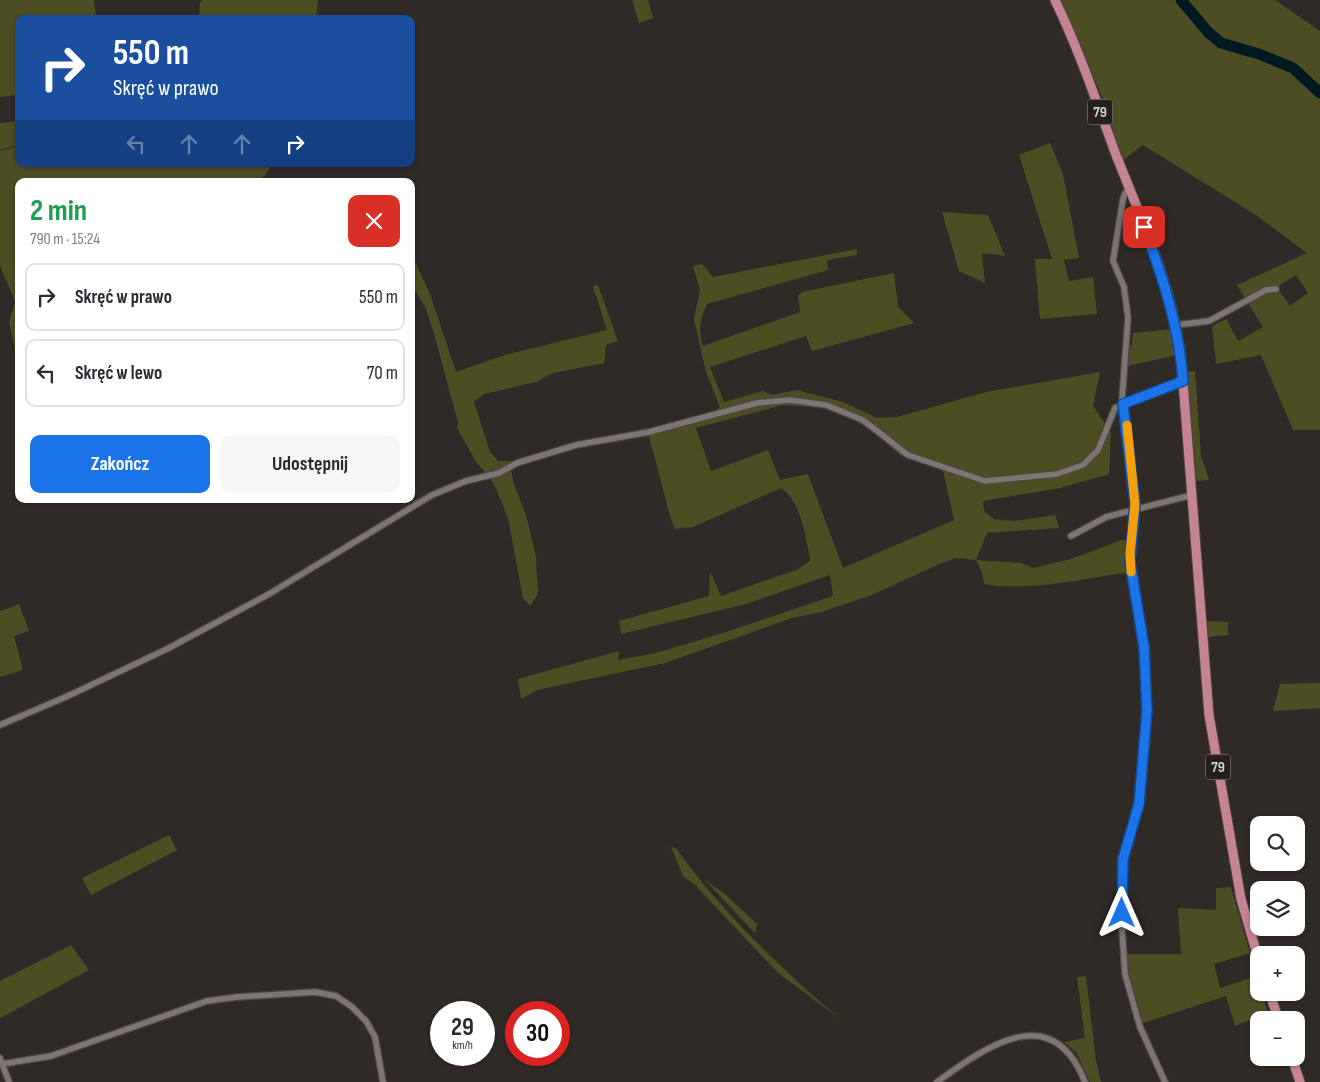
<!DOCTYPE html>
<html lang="pl">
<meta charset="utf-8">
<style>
:root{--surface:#fff;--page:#f7f7f7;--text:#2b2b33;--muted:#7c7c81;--line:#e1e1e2;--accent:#1a73e8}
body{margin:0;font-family:"Sofia Sans Condensed",sans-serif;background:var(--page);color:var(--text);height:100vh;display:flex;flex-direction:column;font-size:19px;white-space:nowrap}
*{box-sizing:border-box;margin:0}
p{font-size:16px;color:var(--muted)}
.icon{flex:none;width:28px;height:28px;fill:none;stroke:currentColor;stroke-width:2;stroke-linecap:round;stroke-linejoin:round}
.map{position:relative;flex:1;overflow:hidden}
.details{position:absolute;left:15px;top:178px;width:400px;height:325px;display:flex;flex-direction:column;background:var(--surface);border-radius:10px;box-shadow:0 1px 4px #0004}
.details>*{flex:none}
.banner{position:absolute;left:15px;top:15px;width:400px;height:152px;border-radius:10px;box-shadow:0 1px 4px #0004;background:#1a4fa0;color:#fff;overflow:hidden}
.fabs{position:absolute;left:1250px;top:816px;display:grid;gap:10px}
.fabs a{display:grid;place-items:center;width:55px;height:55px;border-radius:10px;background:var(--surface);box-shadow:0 1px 4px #0004;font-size:25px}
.speed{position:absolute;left:430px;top:1001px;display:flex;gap:10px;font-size:25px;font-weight:700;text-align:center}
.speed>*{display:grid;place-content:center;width:65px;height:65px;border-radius:50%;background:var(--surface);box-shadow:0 1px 4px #0004;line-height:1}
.speed small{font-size:12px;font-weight:400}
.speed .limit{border:8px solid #d22;background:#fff;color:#111}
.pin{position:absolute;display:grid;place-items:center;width:42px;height:42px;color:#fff;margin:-21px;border-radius:10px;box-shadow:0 2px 8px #0006}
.me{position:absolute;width:55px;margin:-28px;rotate:0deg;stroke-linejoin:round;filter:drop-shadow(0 0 4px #0008)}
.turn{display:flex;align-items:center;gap:18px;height:105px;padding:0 15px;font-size:22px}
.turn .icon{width:65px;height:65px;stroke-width:2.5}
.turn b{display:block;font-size:35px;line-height:42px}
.lanes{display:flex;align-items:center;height:48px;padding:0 15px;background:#0003;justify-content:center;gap:25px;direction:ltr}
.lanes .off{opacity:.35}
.round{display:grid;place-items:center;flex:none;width:52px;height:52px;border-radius:10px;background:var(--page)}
.summary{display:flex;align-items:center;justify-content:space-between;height:85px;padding:0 15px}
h1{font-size:30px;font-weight:700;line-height:38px;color:#1e9e55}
.action{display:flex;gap:10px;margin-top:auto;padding:10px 15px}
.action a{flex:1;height:58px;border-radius:10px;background:var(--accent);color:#fff;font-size:20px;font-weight:700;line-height:58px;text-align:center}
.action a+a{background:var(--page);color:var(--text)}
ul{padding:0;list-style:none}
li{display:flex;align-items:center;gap:15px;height:68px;margin:0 10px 8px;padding:0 5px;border:2px solid var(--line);border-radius:10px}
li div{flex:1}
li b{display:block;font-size:19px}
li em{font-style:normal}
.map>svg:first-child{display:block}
</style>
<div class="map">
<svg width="1320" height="1082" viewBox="0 0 1320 1082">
<rect width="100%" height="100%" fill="#302a26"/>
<g fill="#4c4d23" fill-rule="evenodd">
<path d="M 0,0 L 94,0 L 96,19 L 19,19 L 19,95 L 0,97 Z"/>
<path d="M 203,0 L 318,0 L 316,19 L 199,19 L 200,2 Z"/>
<path d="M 632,0 L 648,0 L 653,18 L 639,23 Z"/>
<path d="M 1061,0 L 1275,0 L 1320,31 L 1320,430 L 1293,430 L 1261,355 L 1216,364 L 1212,326 L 1226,319 L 1238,341 L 1263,327 L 1237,285 L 1307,253 L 1256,215 L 1143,145 L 1123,160 L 1102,97 ZM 1296,275 L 1308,293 L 1290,306 L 1277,287 Z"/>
<path d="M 19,121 L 19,145 L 0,150 L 0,123 Z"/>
<path d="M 1050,143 L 1063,174 L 1079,258 L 1064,260 L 1069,281 L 1093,277 L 1097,314 L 1040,319 L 1035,259 L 1052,259 L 1019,155 Z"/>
<path d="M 19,146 L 19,164 L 273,164 L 260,181 L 19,181 L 19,261 L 16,263 L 19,268 L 19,348 L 15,349 L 9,322 L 15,301 L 0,266 L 0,151 Z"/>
<path d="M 942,212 L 988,215 L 1005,256 L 982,253 L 985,283 L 959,271 Z"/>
<path d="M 857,249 L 857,255 L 827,260 L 828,270 L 707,304 C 700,319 698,329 703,346 L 800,312 L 798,296 L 802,292 L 894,273 L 898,307 L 914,323 L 812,351 L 806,336 L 710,367 L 724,402 L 763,391 L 772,395 L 797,390 L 843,402 L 877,418 L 897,417 L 986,392 L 1100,372 L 1093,406 L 1111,432 L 1109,474 L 1060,488 L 983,501 L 984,511 L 994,519 L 1014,521 L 1055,515 L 1059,528 L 987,533 L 976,560 L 1021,563 L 1033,568 L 1071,559 L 1122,540 L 1130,540 L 1129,572 C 1081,579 1032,592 984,584 L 982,573 L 976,560 L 956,558 L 937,565 L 872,595 L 821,612 L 792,618 L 665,663 L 537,690 L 521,699 L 518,679 L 619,651 L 618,660 L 656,653 L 723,633 L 833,596 L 830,575 L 746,604 L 621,634 L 619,621 L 709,596 L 710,572 L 721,596 L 796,570 L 810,561 C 807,540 800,499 781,488 L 693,527 L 675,529 L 670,516 L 647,429 L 714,412 L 720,407 L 706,372 L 694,319 L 700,290 L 693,266 L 702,264 L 713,277 ZM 783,405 L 823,408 L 843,415 L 873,430 L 900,455 L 943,471 L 954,520 L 843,568 L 808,474 L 780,480 L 768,450 L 711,471 L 696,428 Z"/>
<path d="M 411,253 L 430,294 L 456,372 L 505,355 L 607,330 L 593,286 L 598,285 L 618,341 L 606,345 L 604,363 L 553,373 L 536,382 L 484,394 L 474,402 L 490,452 L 498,461 L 515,461 L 511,471 L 514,484 L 527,518 L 536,557 L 538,594 L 530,606 L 523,598 L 508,518 L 494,484 L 475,460 L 457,428 L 458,423 L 435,337 L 426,309 L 411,283 Z"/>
<path d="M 1172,329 L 1177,355 L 1122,367 L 1124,345 L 1132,345 L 1133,333 Z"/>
<path d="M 1187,371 L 1195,371 L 1201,456 L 1209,480 L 1196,481 Z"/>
<path d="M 19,604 L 29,631 L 14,636 L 23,670 L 0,677 L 0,611 Z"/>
<path d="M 1207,621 L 1228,622 L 1228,635 L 1208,637 Z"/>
<path d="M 1320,683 L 1320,708 L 1273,711 L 1280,684 Z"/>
<path d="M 169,835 L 177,850 L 91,895 L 82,878 Z"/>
<path d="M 671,847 L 676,848 C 722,913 780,967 840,1019 L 777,972 L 695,885 L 683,876 Z"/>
<path d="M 705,880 L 725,894 L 757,924 L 755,933 Z"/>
<path d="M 1231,887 L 1250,953 L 1214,964 L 1220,988 L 1257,976 L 1259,992 L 1262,993 L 1268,1013 L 1235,1026 L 1226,996 L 1143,1023 L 1129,975 L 1127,954 L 1181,954 L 1178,908 L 1216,910 L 1216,888 Z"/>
<path d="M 71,945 L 89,970 L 0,1018 L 0,981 Z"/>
<path d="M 1086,976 L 1096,1061 L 1101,1082 L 1090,1082 L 1076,1052 L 1064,1042 L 1085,1038 L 1077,977 Z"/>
</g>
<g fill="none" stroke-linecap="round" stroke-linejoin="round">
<path stroke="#00181f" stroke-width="11" d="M 1181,0 L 1208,32 L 1221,43 L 1259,54 L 1293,68 L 1320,93"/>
<g stroke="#4d4745" stroke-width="8">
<g id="minor">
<path d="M 1130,190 L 1125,193 L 1123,199 L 1113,261 L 1124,287 L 1128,318 L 1122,399 L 1135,504 L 1130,562 L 1144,647 L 1147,697 L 1141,794 L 1125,846 L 1122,865 L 1122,929 L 1125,974 L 1140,1027 L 1165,1082"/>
<path d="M 1176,325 L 1209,321 L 1266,290 L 1276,289"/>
<path d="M 1071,536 L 1106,517 L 1192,495"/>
<path d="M 0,725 L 68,696 L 169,648 L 269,594 L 432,495 L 466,481 L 499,473 L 517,463 L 576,445 L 649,432 L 757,403 L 790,400 L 826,405 L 863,420 L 908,455 L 985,481 L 1057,474 L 1083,465 L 1098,450 L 1115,408 L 1183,381"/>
<path d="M 0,1058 L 9,1082"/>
<path d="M 2,1064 L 51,1056 L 207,1001 L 237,997 L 315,992 L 336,996 L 352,1007 L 366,1021 L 375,1037 L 383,1082"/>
<path d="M 937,1082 C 986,1047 1052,998 1085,1082"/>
</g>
</g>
<g stroke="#4d4745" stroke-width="11">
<g id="primary">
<path d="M 1055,0 C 1079,50 1097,103 1116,155 C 1142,220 1172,287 1181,356 L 1209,715 L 1241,899 L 1259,961"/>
<path d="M 1269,992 L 1279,1020"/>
<path d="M 1292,1058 L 1300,1082"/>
</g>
</g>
<use href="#minor" stroke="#7d7572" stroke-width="5.5"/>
<use href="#primary" stroke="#c48492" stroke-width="9"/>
</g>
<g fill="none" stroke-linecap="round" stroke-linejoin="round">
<g stroke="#114b97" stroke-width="12">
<path id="route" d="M 1122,913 L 1123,859 L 1139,804 L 1147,711 L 1144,647 L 1130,562 L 1135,504 L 1123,404 L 1183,381 C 1179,326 1163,278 1144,227"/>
</g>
<use href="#route" stroke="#1a73e8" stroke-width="9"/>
<path stroke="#f59e0b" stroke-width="9" d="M 1127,425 L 1135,504 L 1130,553 L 1131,572"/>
</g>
<g text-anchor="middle" stroke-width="4" stroke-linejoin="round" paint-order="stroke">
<g fill="#26201d" stroke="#a19c9a" stroke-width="1">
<rect x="1087.5" y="99.5" width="25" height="25" rx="4"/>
<rect x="1205.5" y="754.5" width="25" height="25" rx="4"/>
</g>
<g font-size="15" font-weight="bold" fill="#d6d1cf">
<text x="1100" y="117">79</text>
<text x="1218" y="772">79</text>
</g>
</g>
</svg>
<div class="fabs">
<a><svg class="icon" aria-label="search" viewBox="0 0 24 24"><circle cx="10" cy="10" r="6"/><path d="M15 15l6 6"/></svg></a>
<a><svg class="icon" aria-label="layers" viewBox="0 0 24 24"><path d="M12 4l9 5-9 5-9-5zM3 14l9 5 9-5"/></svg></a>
<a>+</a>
<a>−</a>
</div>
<div class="speed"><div>29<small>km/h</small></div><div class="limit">30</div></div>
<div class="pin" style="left:1144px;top:227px;background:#d93025"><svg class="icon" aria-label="arrive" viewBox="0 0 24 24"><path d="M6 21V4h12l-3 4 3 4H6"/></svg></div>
<svg class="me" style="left:1122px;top:913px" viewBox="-20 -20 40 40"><path d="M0-17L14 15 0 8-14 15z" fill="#1a73e8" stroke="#fff" stroke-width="4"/></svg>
<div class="banner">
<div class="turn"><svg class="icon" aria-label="right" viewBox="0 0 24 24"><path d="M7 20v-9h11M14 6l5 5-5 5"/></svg><div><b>550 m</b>Skręć w prawo</div></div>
<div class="lanes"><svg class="icon off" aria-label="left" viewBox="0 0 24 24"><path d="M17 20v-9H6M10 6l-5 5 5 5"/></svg><svg class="icon off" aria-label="ahead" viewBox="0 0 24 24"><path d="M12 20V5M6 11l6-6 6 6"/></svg><svg class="icon off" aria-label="ahead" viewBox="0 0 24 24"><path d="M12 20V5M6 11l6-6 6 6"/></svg><svg class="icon" aria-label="right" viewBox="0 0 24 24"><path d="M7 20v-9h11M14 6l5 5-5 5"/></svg></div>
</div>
<section class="details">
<div class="summary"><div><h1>2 min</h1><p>790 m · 15:24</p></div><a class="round" style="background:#d93025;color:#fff"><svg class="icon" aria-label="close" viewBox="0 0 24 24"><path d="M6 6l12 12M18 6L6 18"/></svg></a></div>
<ul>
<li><svg class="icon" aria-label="right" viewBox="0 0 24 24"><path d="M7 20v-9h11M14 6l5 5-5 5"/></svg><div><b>Skręć w prawo</b></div><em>550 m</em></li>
<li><svg class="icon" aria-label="left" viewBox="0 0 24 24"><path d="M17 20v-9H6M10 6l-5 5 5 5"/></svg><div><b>Skręć w lewo</b></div><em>70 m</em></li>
</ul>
<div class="action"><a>Zakończ</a><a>Udostępnij</a></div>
</section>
</div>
